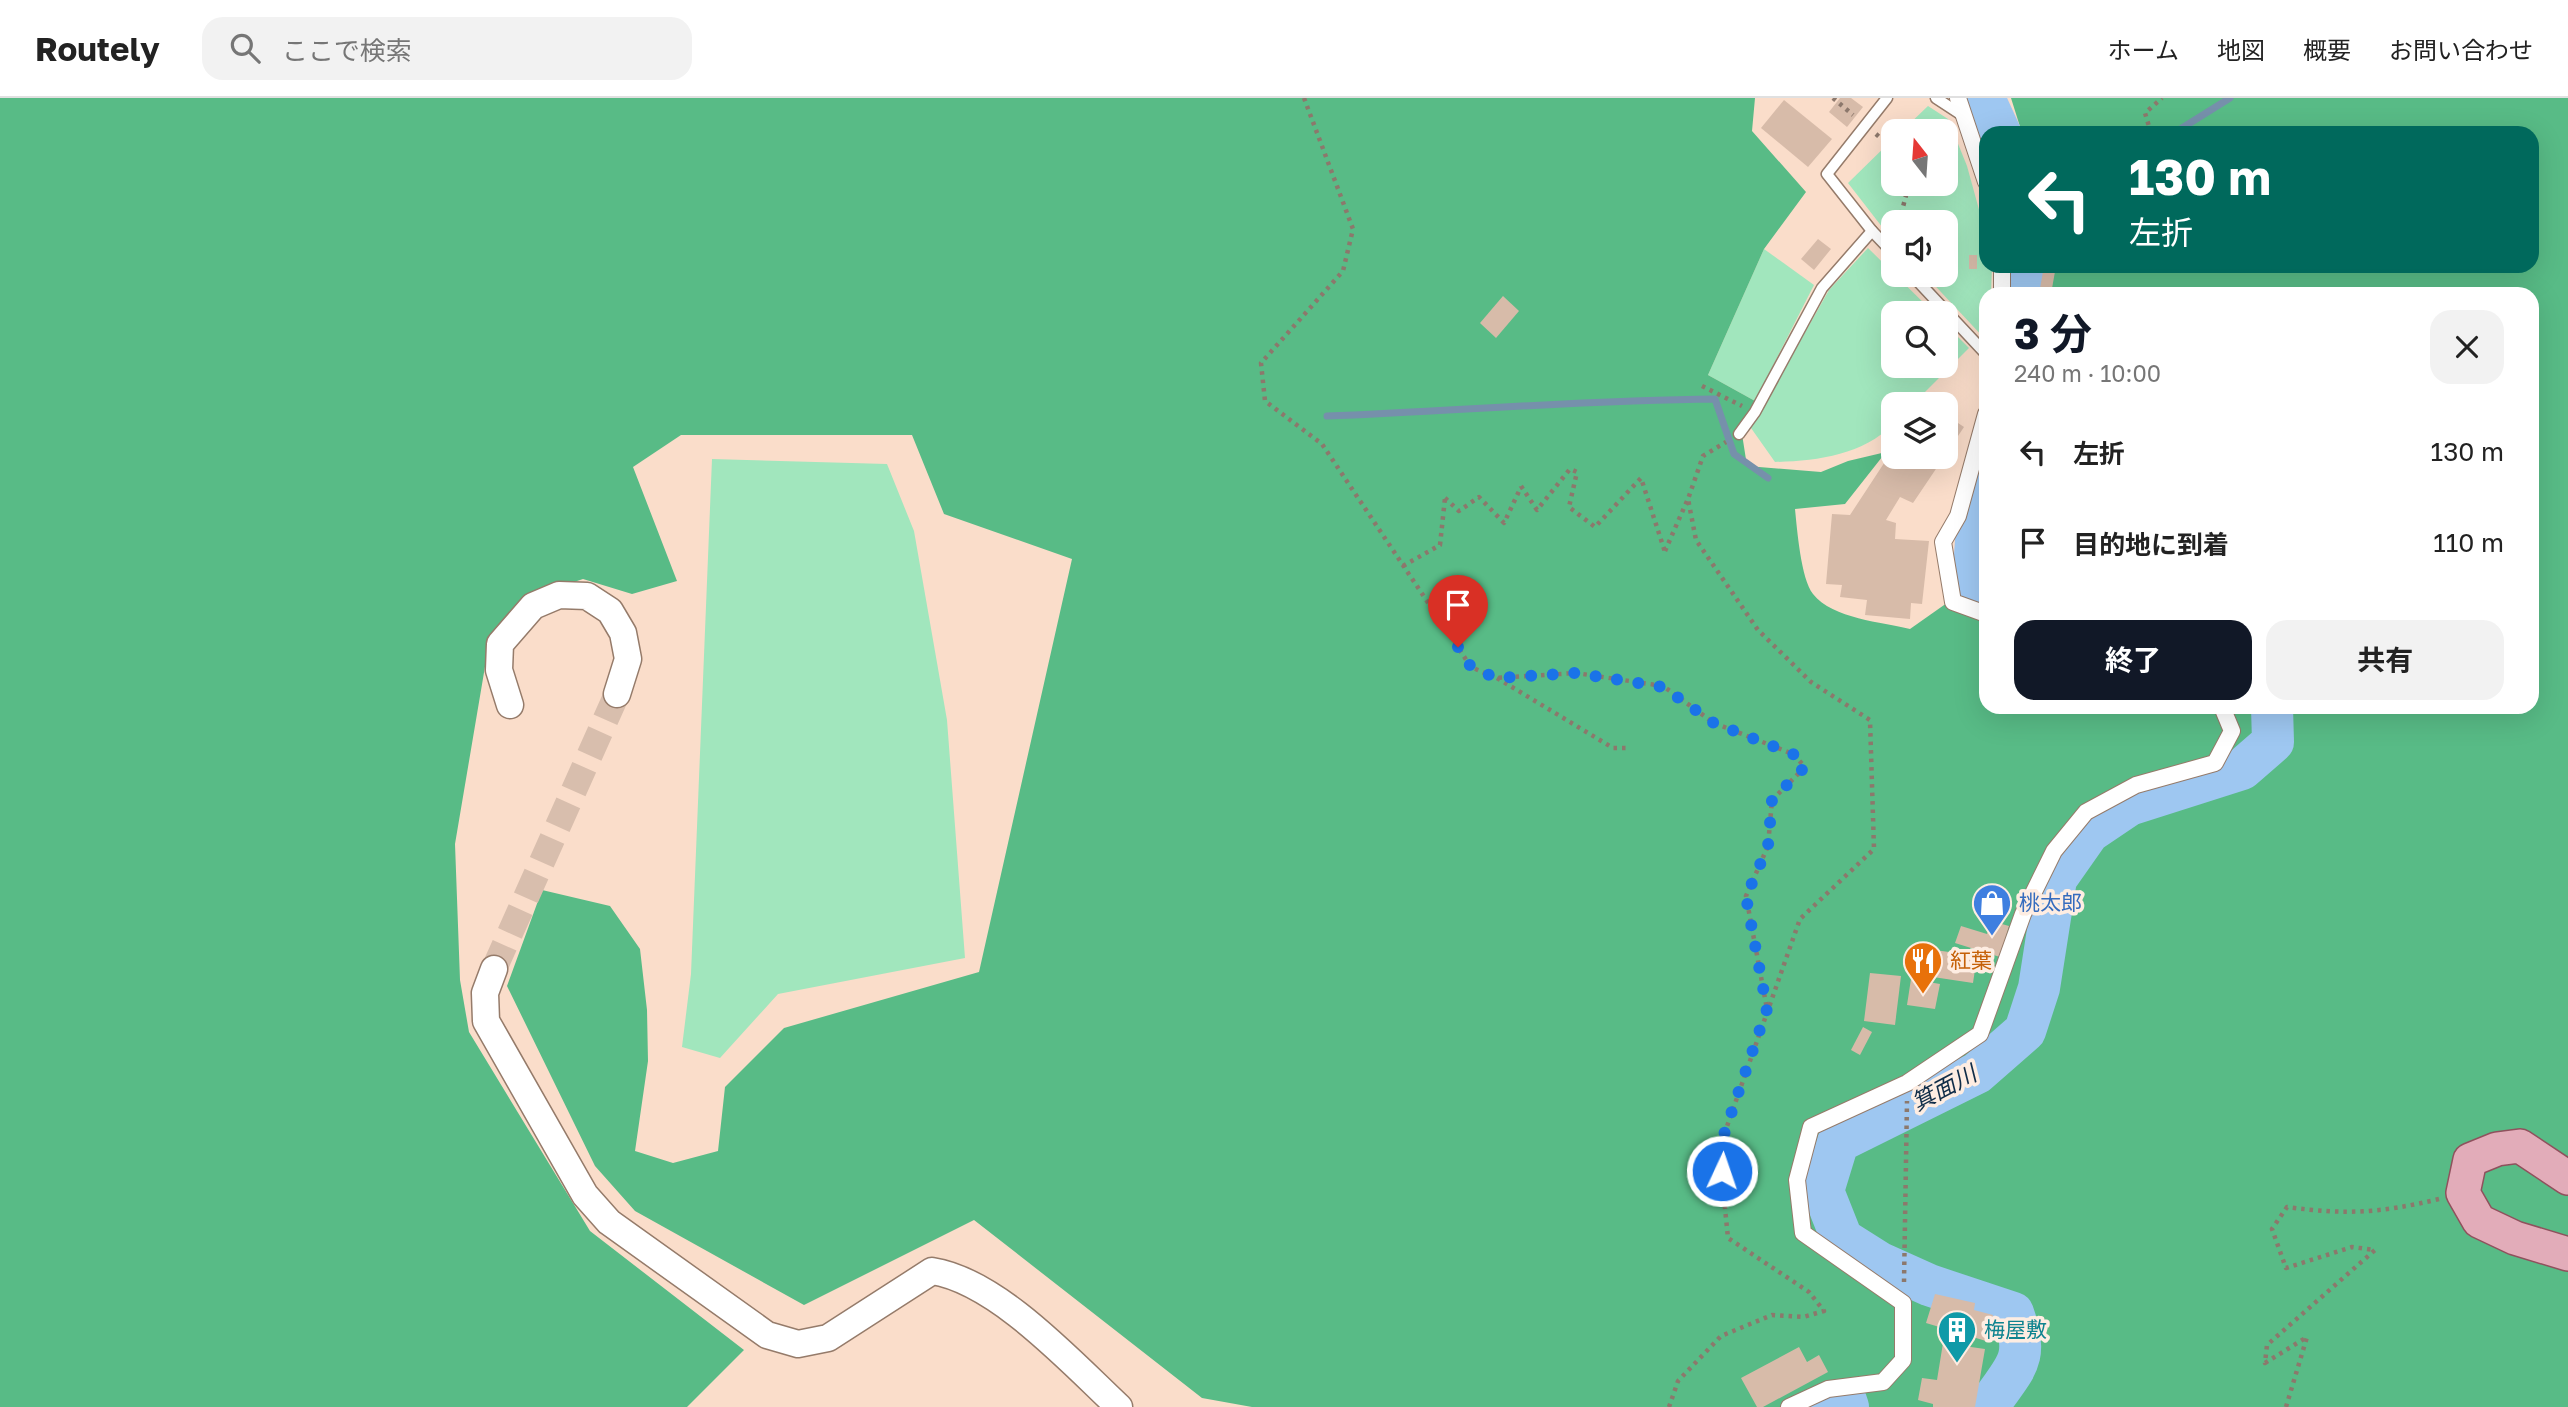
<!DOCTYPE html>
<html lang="ja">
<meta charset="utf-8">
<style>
:root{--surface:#fff;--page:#f2f2f2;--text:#222;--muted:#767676;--line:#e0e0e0;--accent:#111827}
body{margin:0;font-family:"Golos Text","Noto Sans JP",sans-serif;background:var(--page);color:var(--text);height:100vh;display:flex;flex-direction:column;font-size:26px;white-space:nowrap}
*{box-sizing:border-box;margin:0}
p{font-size:23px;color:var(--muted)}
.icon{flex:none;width:38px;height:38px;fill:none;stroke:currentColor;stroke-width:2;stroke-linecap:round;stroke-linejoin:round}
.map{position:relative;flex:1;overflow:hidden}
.sheet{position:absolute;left:1979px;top:189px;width:560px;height:427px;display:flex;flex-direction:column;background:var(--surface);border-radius:21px;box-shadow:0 7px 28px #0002}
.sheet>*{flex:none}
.banner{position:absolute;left:1979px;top:28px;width:560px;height:147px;border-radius:21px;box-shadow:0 7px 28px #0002;background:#00695c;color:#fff;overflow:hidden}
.needle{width:46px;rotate:343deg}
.controls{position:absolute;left:1881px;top:21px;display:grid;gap:14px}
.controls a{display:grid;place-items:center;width:77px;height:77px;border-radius:14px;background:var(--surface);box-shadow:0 7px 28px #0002;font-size:35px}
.pin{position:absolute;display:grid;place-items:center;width:60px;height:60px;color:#fff;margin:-72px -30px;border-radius:50% 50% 50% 0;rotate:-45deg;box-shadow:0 0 7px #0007}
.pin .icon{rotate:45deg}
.me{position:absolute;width:77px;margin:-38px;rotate:3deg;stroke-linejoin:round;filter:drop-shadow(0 0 5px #0008)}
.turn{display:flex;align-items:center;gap:24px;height:147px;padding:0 35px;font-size:32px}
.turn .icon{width:91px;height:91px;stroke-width:2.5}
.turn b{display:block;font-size:49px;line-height:60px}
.round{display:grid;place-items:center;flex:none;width:74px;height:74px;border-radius:21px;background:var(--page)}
.overview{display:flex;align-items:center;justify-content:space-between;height:119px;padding:0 35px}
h1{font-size:42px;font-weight:700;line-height:52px;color:var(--accent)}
.primary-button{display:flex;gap:14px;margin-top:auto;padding:14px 35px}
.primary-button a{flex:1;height:80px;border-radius:21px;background:var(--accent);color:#fff;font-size:28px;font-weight:700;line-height:80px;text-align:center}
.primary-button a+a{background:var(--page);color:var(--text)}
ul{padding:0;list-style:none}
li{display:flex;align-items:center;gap:21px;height:91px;padding:0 35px}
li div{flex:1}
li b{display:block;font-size:26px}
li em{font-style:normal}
header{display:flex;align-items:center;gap:42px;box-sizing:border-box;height:98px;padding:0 35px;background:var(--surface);border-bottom:2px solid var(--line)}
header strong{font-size:33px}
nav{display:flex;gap:38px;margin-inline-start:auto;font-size:24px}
.search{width:490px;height:63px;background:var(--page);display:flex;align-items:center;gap:18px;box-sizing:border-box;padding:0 24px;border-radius:21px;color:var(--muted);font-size:26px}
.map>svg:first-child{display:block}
</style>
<header>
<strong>Routely</strong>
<div class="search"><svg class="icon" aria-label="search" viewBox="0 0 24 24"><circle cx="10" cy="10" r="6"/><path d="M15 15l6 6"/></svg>ここで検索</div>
<nav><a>ホーム</a><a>地図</a><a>概要</a><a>お問い合わせ</a></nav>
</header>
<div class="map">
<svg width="2568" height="1309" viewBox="0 0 2568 1309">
<rect width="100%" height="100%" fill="#faddca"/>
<g fill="#a1e6bd">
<path d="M 1928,8 L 1948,21 L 1967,68 L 1986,137 L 1986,168 L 1992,168 L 1991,196 L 1986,196 L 1986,242 L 1925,177 L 1946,177 L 1946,124 L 1894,124 L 1893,143 L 1848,85 L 1893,41 L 1894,86 L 1946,86 L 1946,33 L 1902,33 Z"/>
<path d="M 1868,150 L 1934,215 L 1894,215 L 1894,268 L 1946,268 L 1946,227 L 1969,250 L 1913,306 L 1894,306 L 1893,326 C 1863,357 1817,363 1775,364 L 1751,330 L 1829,192 Z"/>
<path d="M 1764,151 L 1814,187 L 1755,303 L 1708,277 Z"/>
<path d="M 712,361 L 887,366 L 914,433 L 947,622 L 965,860 L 778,896 L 720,960 L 682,949 L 691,876 Z"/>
</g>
<path fill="#58bb86" d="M 0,0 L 1755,0 L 1752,33 L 1806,94 L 1764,151 L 1708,277 L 1755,303 L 1742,336 L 1747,368 L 1821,374 L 1848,363 L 1886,354 L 1845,406 L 1795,411 C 1797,431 1801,481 1813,496 C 1833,521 1882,524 1910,531 L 1981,481 L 1986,458 L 1986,609 L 2532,609 L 2532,196 L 2039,196 L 2044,168 L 2532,168 L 2532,35 L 2022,35 L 2011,0 L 2568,0 L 2568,1309 L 1252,1309 L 1202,1300 L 974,1122 L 804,1207 L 635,1113 L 595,1068 L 507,888 L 542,792 L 610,808 L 640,851 L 647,912 L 648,963 L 635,1053 L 673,1065 L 718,1053 L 725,989 L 784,930 L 979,874 L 1072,461 L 944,416 L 912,337 L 681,337 L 633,369 L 677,483 L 632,496 L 583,481 L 529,499 L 489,545 L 455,746 L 460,882 L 469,934 L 590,1133 L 744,1252 L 687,1309 L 0,1309 Z"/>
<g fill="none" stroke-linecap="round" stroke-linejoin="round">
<g stroke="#7690ab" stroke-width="7">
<path d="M 2174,35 L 2230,0"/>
<path d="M 1327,318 C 1456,313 1585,302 1715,301 L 1734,356 L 1768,380"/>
</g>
<g stroke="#9ec7f1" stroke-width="42">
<path d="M 1984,0 L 2000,35"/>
<path d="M 2021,196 L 2026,168"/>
<path d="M 1986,387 L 1976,443 L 1973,487 L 1986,494"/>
<path d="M 1825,1309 L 1846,1303 L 1848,1309"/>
<path d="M 1988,1309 C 2013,1270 2031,1264 2013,1215 L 1929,1187 L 1880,1165 L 1842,1141 L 1823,1093 L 1838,1044 L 1977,975 L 2025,933 L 2039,890 L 2056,781 L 2089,734 L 2129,707 L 2242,671 L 2273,644 L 2272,609"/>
</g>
</g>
<g fill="#d7bba9">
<path d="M 1840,0 L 1851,0 L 1863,9 L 1847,29 L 1829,14 Z"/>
<path d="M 1784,2 L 1832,41 L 1808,69 L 1761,30 Z"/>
<path d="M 1818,141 L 1831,151 L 1814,172 L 1801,161 Z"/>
<rect x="1969" y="157" width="8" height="14"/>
<path d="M 2044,168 L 2056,168 L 2051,196 L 2039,196 Z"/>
<path d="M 1503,198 L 1519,213 L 1496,240 L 1480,225 Z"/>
<path d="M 1946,317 L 1964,329 L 1946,356 Z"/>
<path d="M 1894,350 L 1894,359 L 1944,359 L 1913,405 L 1900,399 L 1886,422 L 1896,425 L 1895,441 L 1929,443 L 1922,506 L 1911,505 L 1910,521 L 1865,517 L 1867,502 L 1840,499 L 1842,487 L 1826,486 L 1832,416 L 1850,417 Z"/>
<path d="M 1991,823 L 2009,828 L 2000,859 L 1955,845 L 1961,828 L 1987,836 Z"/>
<path d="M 1928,851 L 1977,858 L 1973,885 L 1933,879 L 1935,864 L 1926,863 Z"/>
<path d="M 1870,875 L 1901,878 L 1895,927 L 1864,923 Z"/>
<path d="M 1911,881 L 1940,886 L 1935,911 L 1907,907 Z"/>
<path d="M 1863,929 L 1872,934 L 1860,957 L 1851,952 Z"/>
<path d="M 1935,1196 L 1975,1205 L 1974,1212 L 1993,1217 L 1986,1243 L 1926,1225 Z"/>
<path d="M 1943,1245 L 1985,1251 L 1975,1309 L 1933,1309 L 1933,1306 L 1918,1302 L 1922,1280 L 1937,1282 Z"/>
<path d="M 1799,1249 L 1807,1264 L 1819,1257 L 1828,1274 L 1763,1309 L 1757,1309 L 1741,1280 Z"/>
</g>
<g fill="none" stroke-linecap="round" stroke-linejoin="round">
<path stroke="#d8bead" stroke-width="26" stroke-dasharray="26 13" stroke-linecap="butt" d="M 494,871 L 617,596"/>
<g stroke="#957b6a" stroke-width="13">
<g id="service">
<path d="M 1936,0 L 1965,19"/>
<path d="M 1872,133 L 1827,76 L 1887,0"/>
<path d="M 1912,177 L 1986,256"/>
<path d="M 1739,336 L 1755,314 L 1822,190 L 1872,133 L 1894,156"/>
</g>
</g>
<g stroke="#957b6a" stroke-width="18">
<g id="pedestrian">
<path d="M 1958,0 L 1986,84"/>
<path d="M 2002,168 L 2002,196"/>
<path d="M 1986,316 L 1958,418 L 1943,444 L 1953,504 L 1986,516"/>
<path d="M 1789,1309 L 1828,1291 L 1883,1284 L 1903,1262 L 1903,1205 L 1803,1135 L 1797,1082 L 1811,1029 L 1907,985 L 1980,936 L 2023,816 L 2054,753 L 2086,714 L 2136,687 L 2215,665 L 2232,633 L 2222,609"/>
</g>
</g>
<g stroke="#957b6a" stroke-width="29">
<g id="tertiary">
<path d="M 510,607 L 499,572 L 500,546 L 533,508 L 559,497 L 587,498 L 610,513 L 623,535 L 628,561 L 617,596"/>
<path d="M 494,871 L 485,895 L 486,923 L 585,1097 L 609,1124 L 767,1237 L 798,1246 L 828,1240 L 932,1173 C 997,1183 1071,1264 1119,1309"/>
</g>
</g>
<g stroke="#8f515d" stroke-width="36">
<path id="primary" d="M 2568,1080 L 2520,1048 L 2497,1051 L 2470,1062 L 2463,1095 L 2479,1123 L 2515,1140 L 2568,1156"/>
</g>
<g stroke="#8c786c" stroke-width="4.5" stroke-dasharray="3.5 5" stroke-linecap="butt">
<path d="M 1304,0 L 1353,131 L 1343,173 L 1261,265 L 1265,303 L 1322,346 L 1471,569 L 1496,580 L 1576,575 L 1663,588 L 1714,625 L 1793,656 L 1805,669 L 1772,702 L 1768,748 L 1746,798 L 1767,911"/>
<path d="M 1833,0 L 1853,17"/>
<path d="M 2151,35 L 2145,15 L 2162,0"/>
<path d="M 1876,36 L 1894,52"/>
<path d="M 1946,58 L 1958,53"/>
<path d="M 1899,124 L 1909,86"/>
<path d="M 1702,288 L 1742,308"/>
<path d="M 1521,388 L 1537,412 L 1570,371 L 1577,374 L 1569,409 L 1595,429 L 1641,380 L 1665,454"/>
<path d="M 1445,400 L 1459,413 L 1479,399 L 1504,425 L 1521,389"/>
<path d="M 1665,453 L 1687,403"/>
<path d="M 1403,468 L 1440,447 L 1445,400"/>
<path d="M 1497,580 L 1613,650 L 1629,650"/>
<path d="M 1904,1184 L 1907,1003"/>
<path d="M 1669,1309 L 1678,1283 L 1721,1238 L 1772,1217 L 1803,1219 L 1824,1213 L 1809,1194 L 1728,1140 L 1719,1051 L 1800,821 L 1874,751 L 1870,622 L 1811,584 L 1758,532 L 1696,442 L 1688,401 L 1703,358 L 1726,344"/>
<path d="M 2286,1309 L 2307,1239 L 2265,1265 L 2267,1247 L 2375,1152 L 2352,1149 L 2286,1170 L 2272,1131 L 2287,1109 C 2347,1117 2380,1115 2439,1101"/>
</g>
<use href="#service" stroke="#fff" stroke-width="10"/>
<use href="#pedestrian" stroke="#fff" stroke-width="16"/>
<use href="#tertiary" stroke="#fff" stroke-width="26"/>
<use href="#primary" stroke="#e2acb9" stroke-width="33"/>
</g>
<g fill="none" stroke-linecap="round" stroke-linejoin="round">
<path stroke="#1a73e8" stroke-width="12" stroke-dasharray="0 21.6" d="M 1458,549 L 1471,569 L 1496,580 L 1576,575 L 1663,589 L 1714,625 L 1793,656 L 1805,669 L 1772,702 L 1768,748 L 1746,799 L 1767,911 L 1719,1051 L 1722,1073"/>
</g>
<defs>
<g id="shop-pin" transform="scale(2.0125)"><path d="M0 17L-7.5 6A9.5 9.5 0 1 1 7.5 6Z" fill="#3f7fe0" stroke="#feede2"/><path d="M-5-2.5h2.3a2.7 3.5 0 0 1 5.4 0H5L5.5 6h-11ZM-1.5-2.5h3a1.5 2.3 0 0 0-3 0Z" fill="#fff"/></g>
<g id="restaurant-pin" transform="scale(2.0125)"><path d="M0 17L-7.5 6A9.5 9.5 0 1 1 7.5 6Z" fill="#e8710a" stroke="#feede2"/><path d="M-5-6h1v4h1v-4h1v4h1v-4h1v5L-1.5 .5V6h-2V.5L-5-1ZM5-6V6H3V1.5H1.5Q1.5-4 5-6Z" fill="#fff"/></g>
<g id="building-pin" transform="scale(2.0125)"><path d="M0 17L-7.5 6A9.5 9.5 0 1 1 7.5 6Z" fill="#0f9aa8" stroke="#feede2"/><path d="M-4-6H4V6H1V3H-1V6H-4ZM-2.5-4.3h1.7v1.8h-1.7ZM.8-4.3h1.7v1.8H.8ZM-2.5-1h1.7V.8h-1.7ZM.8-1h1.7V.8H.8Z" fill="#fff"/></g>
</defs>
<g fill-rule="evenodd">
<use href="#shop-pin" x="1992" y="805"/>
<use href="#restaurant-pin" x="1923" y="863"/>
<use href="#building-pin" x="1957" y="1232"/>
</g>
<g text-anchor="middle" stroke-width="7" stroke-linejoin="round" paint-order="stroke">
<g font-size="21" fill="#366cbe" stroke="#feede2" text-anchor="start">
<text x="2019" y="812">桃太郎</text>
</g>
<g font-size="21" fill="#c56008" stroke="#feede2" text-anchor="start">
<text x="1950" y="870">紅葉</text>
</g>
<g font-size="21" fill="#0d838f" stroke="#feede2" text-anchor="start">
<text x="1984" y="1239">梅屋敷</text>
</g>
<g font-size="23" font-style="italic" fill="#102d48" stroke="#feede2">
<text transform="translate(1944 990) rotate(-28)" y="8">箕面川</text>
</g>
</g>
</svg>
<div class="controls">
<a><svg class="needle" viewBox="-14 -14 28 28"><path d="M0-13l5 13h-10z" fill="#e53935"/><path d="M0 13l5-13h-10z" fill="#767676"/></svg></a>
<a><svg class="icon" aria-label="sound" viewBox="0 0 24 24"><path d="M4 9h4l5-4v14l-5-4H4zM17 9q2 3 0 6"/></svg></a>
<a><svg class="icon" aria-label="search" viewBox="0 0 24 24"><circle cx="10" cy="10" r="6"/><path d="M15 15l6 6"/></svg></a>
<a><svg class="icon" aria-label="layers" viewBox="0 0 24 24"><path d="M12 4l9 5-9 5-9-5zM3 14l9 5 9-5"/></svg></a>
</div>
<div class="pin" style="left:1458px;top:549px;background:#d93025"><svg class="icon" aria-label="arrive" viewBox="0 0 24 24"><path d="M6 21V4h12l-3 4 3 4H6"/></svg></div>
<svg class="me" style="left:1722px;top:1073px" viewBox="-20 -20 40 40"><circle r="17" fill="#1a73e8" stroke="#fff" stroke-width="3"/><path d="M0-11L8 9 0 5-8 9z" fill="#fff"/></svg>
<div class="banner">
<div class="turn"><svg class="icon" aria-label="left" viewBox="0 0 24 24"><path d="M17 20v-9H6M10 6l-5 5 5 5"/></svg><div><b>130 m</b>左折</div></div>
</div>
<section class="sheet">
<div class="overview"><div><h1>3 分</h1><p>240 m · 10:00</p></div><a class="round"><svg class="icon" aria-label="close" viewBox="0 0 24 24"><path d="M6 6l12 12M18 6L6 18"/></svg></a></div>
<ul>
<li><svg class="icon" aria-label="left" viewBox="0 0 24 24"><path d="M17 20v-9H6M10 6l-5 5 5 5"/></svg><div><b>左折</b></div><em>130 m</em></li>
<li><svg class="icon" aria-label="arrive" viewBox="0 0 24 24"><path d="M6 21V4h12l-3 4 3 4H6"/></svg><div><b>目的地に到着</b></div><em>110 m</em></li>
</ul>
<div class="primary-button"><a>終了</a><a>共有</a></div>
</section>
</div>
